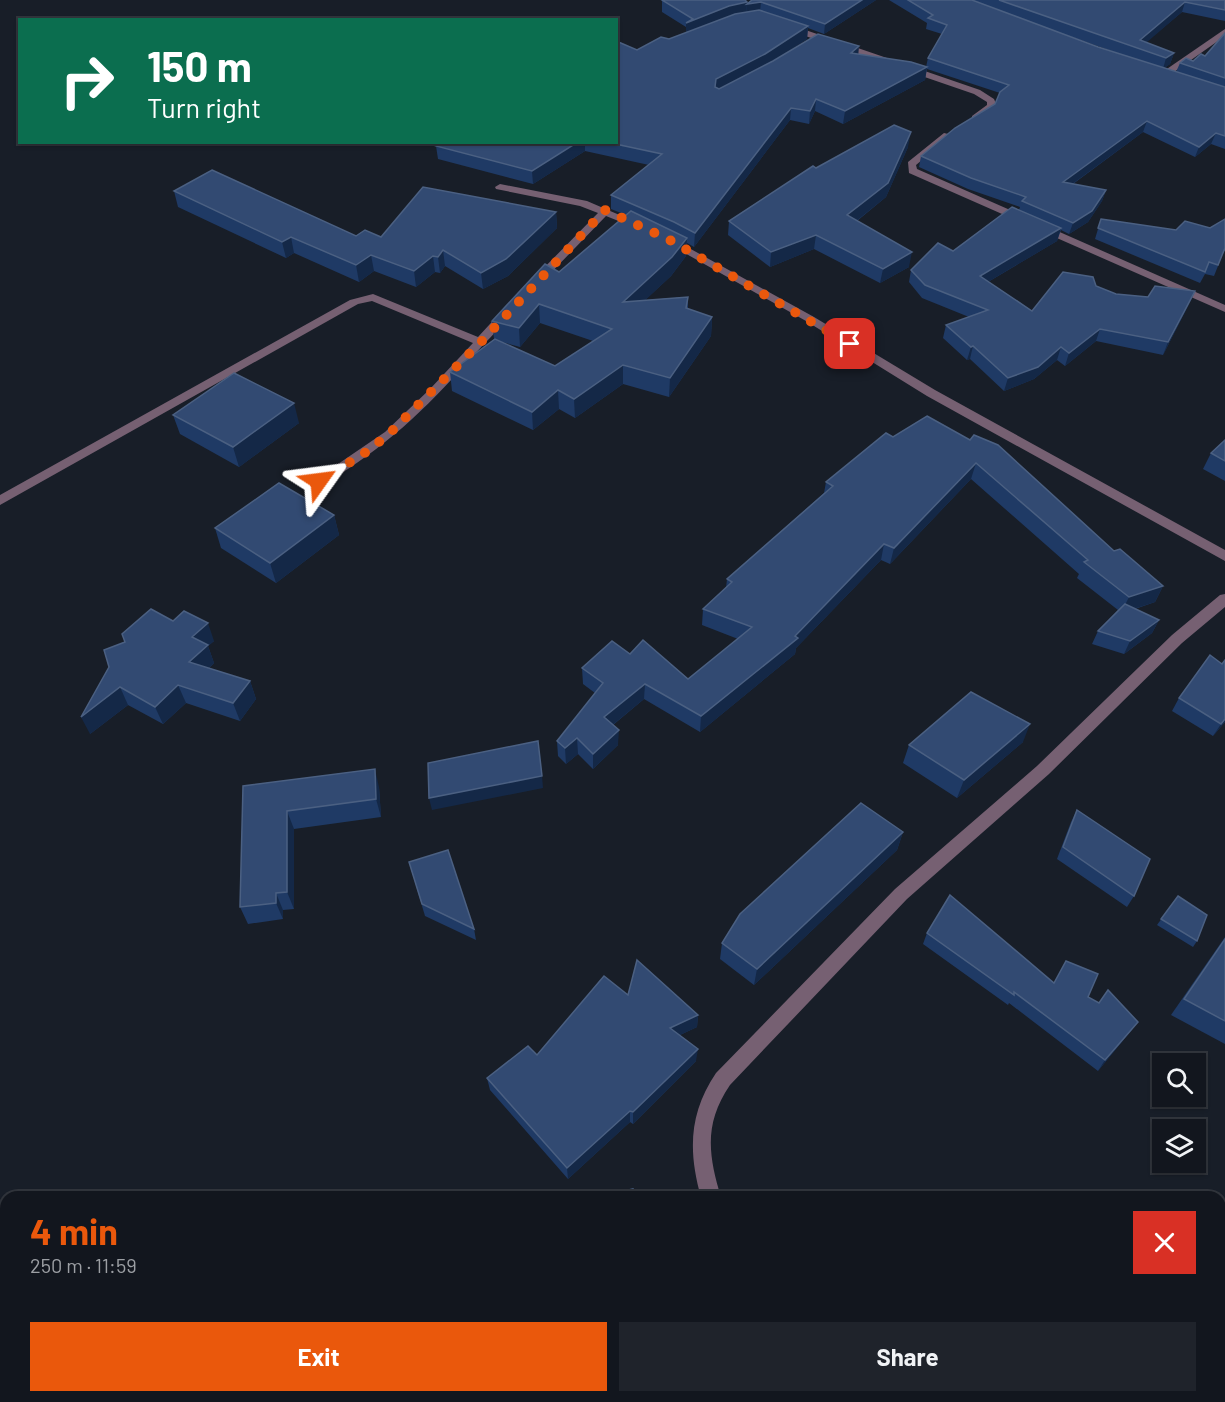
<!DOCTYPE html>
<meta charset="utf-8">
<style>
:root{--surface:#12161e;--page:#1f232b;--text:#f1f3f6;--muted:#9c9fa4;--line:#31353c;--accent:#ea580c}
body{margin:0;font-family:Barlow,sans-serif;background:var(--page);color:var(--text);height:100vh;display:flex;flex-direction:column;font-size:22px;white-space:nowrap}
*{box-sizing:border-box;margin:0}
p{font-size:20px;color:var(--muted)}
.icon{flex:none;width:33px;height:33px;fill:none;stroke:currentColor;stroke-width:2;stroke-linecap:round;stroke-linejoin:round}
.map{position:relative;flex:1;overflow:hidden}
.details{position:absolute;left:0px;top:1191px;width:1226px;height:212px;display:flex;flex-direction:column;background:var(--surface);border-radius:18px 18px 0 0;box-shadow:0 2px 4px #0004,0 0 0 2px var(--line)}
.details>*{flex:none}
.guide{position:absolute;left:18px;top:18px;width:600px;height:126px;border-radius:0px;box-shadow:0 2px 4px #0004,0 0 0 2px var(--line);background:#0b6e4f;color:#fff;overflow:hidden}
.tools{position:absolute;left:1152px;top:1053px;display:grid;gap:12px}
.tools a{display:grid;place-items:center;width:54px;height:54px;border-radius:0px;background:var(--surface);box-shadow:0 2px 4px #0004,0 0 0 2px var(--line);font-size:30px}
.pin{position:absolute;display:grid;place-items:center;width:51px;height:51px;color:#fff;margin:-26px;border-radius:12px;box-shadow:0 3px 9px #0006}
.me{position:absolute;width:66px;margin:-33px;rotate:59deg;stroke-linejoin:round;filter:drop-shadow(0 0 4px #0008)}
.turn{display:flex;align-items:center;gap:21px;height:126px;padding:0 30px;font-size:27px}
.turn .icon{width:78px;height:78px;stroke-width:2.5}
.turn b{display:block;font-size:42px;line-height:51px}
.round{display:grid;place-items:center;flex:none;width:63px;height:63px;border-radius:0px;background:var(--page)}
.summary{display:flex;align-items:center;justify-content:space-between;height:102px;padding:0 30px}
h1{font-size:36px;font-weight:700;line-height:45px;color:var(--accent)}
.primary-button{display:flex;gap:12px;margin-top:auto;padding:12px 30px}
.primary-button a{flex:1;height:69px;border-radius:0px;background:var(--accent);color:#fff;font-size:24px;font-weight:700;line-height:69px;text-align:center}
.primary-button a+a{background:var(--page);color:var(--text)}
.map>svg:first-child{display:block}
</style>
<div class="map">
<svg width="1225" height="1402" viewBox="0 0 1225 1402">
<rect width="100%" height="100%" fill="#181e28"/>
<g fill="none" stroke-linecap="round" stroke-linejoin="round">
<g fill="#766072" fill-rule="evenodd">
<path d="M 788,24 L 980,90 L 994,99 L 997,106 L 978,120 L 972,120 L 972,116 L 987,105 L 987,102 L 974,94 L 785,29 L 784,27 Z"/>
<path d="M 1225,29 L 1225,36 L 1167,77 L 1161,77 L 1161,73 Z"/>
<path d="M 944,133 L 952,135 L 916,165 L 917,169 L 1225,305 L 1225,312 L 909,173 L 908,162 Z"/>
<path d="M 500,184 L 587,201 L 645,226 L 636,228 L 606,216 L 540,284 L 532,284 L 532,280 L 598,213 L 580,206 L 496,189 L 495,187 Z"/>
<path d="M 669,237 L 814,317 L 935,390 L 1225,550 L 1225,561 L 927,396 L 806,321 L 665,242 L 665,238 Z"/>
<path d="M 373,294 L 478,337 L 501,312 L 509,312 L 511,314 C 498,330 485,343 471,358 C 423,412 386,447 324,484 L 319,485 L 313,481 L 385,432 L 430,389 L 473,343 L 372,301 L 358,304 L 0,505 L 0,495 L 350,300 Z"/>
<path d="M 1225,594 L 1225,607 L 1182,643 L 1049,774 L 907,899 L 730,1085 C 704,1123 708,1155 721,1197 L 701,1197 C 688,1151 689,1113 716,1073 L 895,889 L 1037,766 L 1172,635 L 1220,595 Z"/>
<path d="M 702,1396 L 724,1396 L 722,1402 L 700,1402 Z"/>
</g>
</g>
<g fill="#1f3a65" fill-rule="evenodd">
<path d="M 662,0 L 747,2 L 746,12 L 747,4 L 752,0 L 876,0 L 824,34 L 808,28 L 807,39 L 764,66 L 858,54 L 926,67 L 928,58 L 942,34 L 926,29 L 927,23 L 889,0 L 1225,0 L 1225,21 L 1182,12 L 1146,42 L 1174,53 L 1170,64 L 1164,68 L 1176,72 L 1180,63 L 1193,61 L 1205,56 L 1225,33 L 1225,149 L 1211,144 L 1195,157 L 1143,132 L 1073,184 L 1106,190 L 1102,201 L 1088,222 L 1069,234 L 1061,230 L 1057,241 L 988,282 L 1032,311 L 1096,286 L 1116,294 L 1148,297 L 1195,291 L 1189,304 L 1163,355 L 1096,341 L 1065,366 L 1057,360 L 1034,379 L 1004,391 L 970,359 L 967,360 L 943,338 L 946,325 L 969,317 L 922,298 L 909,282 L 911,270 L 953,251 L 1019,210 L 1020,207 L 968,189 L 919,167 L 921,156 L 995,104 L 1000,93 L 927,69 L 925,80 L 843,124 L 815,111 L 809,124 L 790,120 L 694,247 L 687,243 L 686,256 L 671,276 L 645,300 L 688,297 L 688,309 L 712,317 L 711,336 L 669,397 L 623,384 L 575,418 L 559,409 L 533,430 L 452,391 L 450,372 L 494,339 L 492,321 L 559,272 L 626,215 L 611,209 L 611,195 L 649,165 L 585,151 L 533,184 L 438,159 L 436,146 L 441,142 L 616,142 L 637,50 L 686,33 L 686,27 L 662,12 ZM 1052,30 L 1126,56 L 1098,47 ZM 540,323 L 593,341 L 555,366 L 502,342 L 520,347 Z"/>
<path d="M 908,147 L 886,197 L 857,221 L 909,267 L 880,283 L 814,249 L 770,267 L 728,235 L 729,221 Z"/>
<path d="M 174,191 L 356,236 L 381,237 L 556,212 L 557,228 L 508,276 L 483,289 L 445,266 L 440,273 L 435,272 L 416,287 L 374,271 L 359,282 L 294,253 L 286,258 L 178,207 Z"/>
<path d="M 1101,219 L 1176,230 L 1210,228 L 1225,219 L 1225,251 L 1224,251 L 1214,276 L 1205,274 L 1200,283 L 1095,239 Z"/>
<path d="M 173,415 L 299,423 L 239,467 L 180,434 Z"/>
<path d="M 927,416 L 1163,586 L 1155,602 L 1135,609 L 1159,620 L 1152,633 L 1124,654 L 1092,644 L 1098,631 L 1118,610 L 1077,578 L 1079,574 L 971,479 L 890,564 L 881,560 L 796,648 L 795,654 L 700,732 L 644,699 L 613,725 L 618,745 L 593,769 L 578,754 L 566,764 L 558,756 L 557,741 L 595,693 L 583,684 L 582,668 L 630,654 L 688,679 L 738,639 L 702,625 L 703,609 L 726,588 L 727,579 L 824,493 L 826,482 L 893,437 Z"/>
<path d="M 1225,440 L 1225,481 L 1203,469 L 1211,453 Z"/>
<path d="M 334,515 L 339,535 L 276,583 L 221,548 L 215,528 Z"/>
<path d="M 214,641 L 208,646 L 214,663 L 209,668 L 250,681 L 256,699 L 240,721 L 186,703 L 163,724 L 128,705 L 90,734 L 125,642 Z"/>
<path d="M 1225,660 L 1225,722 L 1213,736 L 1172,711 L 1179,698 L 1222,664 Z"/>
<path d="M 1023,742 L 957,798 L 903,763 L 909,745 Z"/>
<path d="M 243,786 L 379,787 L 381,817 L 294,829 L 294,909 L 283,910 L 283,919 L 248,924 L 240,907 Z"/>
<path d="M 1077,810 L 1134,896 L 1127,907 L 1057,859 L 1071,822 Z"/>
<path d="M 903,832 L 897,850 L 754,985 L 720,959 L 722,943 Z"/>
<path d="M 409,862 L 474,929 L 476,940 L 425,916 Z"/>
<path d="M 1178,896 L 1197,941 L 1193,947 L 1157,925 Z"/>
<path d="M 927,933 L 1054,983 L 1066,961 L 1088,997 L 1099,1003 L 1138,1022 L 1098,1071 L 1009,1003 L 1008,1005 L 923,944 Z"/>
<path d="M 1225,937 L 1225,1044 L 1171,1015 Z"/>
<path d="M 628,995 L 698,1015 L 697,1027 L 680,1035 L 696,1061 L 633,1124 L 630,1122 L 568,1179 L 490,1090 L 487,1078 L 537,1055 Z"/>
<path d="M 735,1396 L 840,1396 L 833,1402 L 737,1402 Z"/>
</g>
<g fill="#142847">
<path d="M 862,0 L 876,0 L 824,34 L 825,24 Z"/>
<path d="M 747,2 L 746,14 L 686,35 L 686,23 L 729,6 Z"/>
<path d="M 761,2 L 760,12 L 746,14 L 747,4 Z"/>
<path d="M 1185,2 L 1182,12 L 1139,49 L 1140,40 Z"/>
<path d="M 808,26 L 807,39 L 714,99 L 716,79 Z"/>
<path d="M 859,46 L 858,58 L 851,53 Z"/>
<path d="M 1174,53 L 1170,64 L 1163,69 L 1166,58 Z"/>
<path d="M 927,67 L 925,80 L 843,124 L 845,111 Z"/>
<path d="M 816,99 L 815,111 L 809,124 L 810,111 Z"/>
<path d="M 791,108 L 790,120 L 694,247 L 695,233 Z"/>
<path d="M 1147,121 L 1143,132 L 1060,193 L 1063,182 Z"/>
<path d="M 911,132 L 908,147 L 886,197 L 845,230 L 847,215 Z"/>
<path d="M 1216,133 L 1211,144 L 1195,157 L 1199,147 Z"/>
<path d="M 578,142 L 585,142 L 585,151 L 533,184 L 532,171 Z"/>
<path d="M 1106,190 L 1102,201 L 1088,222 L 1069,234 L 1073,223 Z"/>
<path d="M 556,212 L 557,228 L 508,276 L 483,289 L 481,273 Z"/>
<path d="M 1061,228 L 1057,241 L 976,289 L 980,276 Z"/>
<path d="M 816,235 L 814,249 L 770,267 L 771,252 Z"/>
<path d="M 291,237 L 294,253 L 286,258 L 282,242 Z"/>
<path d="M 687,238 L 686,256 L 671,276 L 623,321 L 623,302 Z"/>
<path d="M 443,250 L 445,266 L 440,273 L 438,257 Z"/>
<path d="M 912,252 L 909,267 L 880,283 L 883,269 Z"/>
<path d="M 371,255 L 374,271 L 359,282 L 356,265 Z"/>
<path d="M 433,256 L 435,272 L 416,287 L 414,271 Z"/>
<path d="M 1195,291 L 1189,304 L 1163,355 L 1168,342 Z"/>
<path d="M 539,304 L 540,323 L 520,347 L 519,328 Z"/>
<path d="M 712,317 L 711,336 L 669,397 L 670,378 Z"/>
<path d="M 1100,329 L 1096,341 L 1065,366 L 1069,353 Z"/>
<path d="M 973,346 L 970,359 L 967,360 L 971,347 Z"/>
<path d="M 1061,347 L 1057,360 L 1034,379 L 1004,391 L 1008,378 Z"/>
<path d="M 623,365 L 623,384 L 575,418 L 574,399 Z"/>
<path d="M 558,390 L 559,409 L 533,430 L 532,412 Z"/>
<path d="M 294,403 L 299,423 L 239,467 L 233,447 Z"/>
<path d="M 976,463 L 971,479 L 890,564 L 894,548 Z"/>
<path d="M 334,515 L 339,535 L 276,583 L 270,563 Z"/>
<path d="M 884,544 L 881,560 L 796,648 L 795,654 L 700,732 L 701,716 L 795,636 Z"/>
<path d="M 1163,586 L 1155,602 L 1121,613 L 1129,597 Z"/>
<path d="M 1159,620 L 1152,633 L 1124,654 L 1130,641 Z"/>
<path d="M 208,623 L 214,641 L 208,646 L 214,663 L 196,680 L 189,662 L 192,637 Z"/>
<path d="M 250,681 L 256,699 L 240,721 L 233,703 Z"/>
<path d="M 645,684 L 644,699 L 604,732 L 604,717 Z"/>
<path d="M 178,685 L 186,703 L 163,724 L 155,707 Z"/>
<path d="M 120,687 L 128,705 L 90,734 L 81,717 Z"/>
<path d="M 1225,719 L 1225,722 L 1213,736 L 1221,724 Z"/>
<path d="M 1030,724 L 1023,742 L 957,798 L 964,780 Z"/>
<path d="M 619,730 L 618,745 L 593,769 L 593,754 Z"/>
<path d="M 577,738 L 578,754 L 566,764 L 565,748 Z"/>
<path d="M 375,769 L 379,787 L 381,817 L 376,799 Z"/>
<path d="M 542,776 L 543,788 L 432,810 L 429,798 Z"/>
<path d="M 287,811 L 294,829 L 294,909 L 287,892 Z"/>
<path d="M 903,832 L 897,850 L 754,985 L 757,969 Z"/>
<path d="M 276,893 L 283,910 L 283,919 L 276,903 Z"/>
<path d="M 698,1015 L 697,1027 L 669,1040 L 670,1028 Z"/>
<path d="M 1138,1022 L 1130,1032 L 1098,1071 L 1105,1060 Z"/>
<path d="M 698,1049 L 696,1061 L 633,1124 L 633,1112 Z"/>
<path d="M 630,1111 L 630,1122 L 568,1179 L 567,1168 Z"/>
<path d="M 422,1396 L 457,1396 L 437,1402 L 402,1402 Z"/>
<path d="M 487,1396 L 495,1396 L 497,1402 L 482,1402 L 480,1398 Z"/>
<path d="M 549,1396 L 583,1396 L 561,1402 L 527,1402 Z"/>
<path d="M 835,1396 L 840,1396 L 833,1402 L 828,1402 Z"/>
</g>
<g fill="#324a72" stroke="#4b6082" stroke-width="1.5">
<path d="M 662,0 L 745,0 L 747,2 L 729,6 L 686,23 L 693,19 Z"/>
<path d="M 752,0 L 862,0 L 825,24 L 761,2 L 747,4 Z"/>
<path d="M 908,0 L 972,0 L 1098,47 L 1225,87 L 1225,136 L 1216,133 L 1199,147 L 1147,121 L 1063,182 L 1106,190 L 1092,211 L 1073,223 L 1022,201 L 1026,197 L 971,178 L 921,156 L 955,128 L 995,104 L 1000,92 L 1009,85 L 928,58 L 947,25 L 928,18 L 933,15 Z"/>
<path d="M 999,0 L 1225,0 L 1225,10 L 1185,2 L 1140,40 L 1174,53 L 1166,58 Z"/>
<path d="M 759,10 L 808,26 L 765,54 L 716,79 L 715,87 L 719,89 L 773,61 L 818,34 L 859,46 L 851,53 L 911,62 L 927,67 L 845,111 L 816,99 L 810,111 L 791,108 L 695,233 L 674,222 L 611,195 L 662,154 L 606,142 L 616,142 L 616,41 L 637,50 L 661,37 L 669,39 L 735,14 Z"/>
<path d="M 1225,33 L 1225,78 L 1180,63 L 1186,58 L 1193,61 L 1201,54 L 1205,56 Z"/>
<path d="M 894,125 L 911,132 L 888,183 L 847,215 L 912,252 L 883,269 L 816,235 L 771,252 L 729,221 L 813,166 L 816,168 Z"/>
<path d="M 441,142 L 578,142 L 532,171 L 436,146 Z"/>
<path d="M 212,170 L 356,236 L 365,230 L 381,237 L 423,187 L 556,212 L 506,259 L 481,273 L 443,250 L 438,257 L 433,256 L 414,271 L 371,255 L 356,265 L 291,237 L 282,242 L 174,191 Z"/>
<path d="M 1012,207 L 1061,228 L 980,276 L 1032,311 L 1063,272 L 1093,277 L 1096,286 L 1116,294 L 1148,297 L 1155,286 L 1195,291 L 1168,342 L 1100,329 L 1069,353 L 1061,347 L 1038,367 L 1008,378 L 973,346 L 971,347 L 946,325 L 988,310 L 925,285 L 911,270 L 938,243 L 953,251 Z"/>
<path d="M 631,211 L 687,238 L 672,257 L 623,302 L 688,297 L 686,308 L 712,317 L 670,378 L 623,365 L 574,399 L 558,390 L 532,412 L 450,372 L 495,339 L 555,366 L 612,329 L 539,304 L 519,328 L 492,321 L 545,264 L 559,272 Z"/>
<path d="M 1101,219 L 1176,230 L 1185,221 L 1210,228 L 1225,219 L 1225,248 L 1218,265 L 1209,262 L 1205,272 L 1098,228 Z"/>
<path d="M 234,373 L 294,403 L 233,447 L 173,415 Z"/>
<path d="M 927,416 L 970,440 L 974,435 L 998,445 L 1114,551 L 1120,549 L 1163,586 L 1129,597 L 1084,562 L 1088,560 L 976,463 L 894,548 L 884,544 L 795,636 L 798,638 L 701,716 L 645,684 L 604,717 L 619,730 L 593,754 L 577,738 L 565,748 L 557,741 L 603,683 L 582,668 L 612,641 L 630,654 L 643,640 L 688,679 L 752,627 L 703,609 L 732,582 L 727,579 L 833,486 L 826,482 L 886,433 L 893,437 Z"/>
<path d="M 1225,440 L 1225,461 L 1211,453 Z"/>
<path d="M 279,483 L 334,515 L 270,563 L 215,528 Z"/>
<path d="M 1125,604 L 1159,620 L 1130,641 L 1098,631 Z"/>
<path d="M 151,609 L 173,621 L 184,611 L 208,623 L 192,637 L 208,645 L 189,662 L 250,681 L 233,703 L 178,685 L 155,707 L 120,687 L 81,717 L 109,667 L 104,650 L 125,642 L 122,634 Z"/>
<path d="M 1210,655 L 1222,664 L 1225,660 L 1225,719 L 1221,724 L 1179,698 Z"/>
<path d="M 971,692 L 1030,724 L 964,780 L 909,745 Z"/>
<path d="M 538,741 L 542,776 L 429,798 L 428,763 Z"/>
<path d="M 375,769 L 376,799 L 287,811 L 287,892 L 276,893 L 276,903 L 240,907 L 243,786 Z"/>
<path d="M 861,803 L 903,832 L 757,969 L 722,943 L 740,914 Z"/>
<path d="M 1077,810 L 1150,859 L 1134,896 L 1063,847 Z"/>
<path d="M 448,850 L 474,929 L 422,904 L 409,862 Z"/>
<path d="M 950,895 L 1054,983 L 1066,961 L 1098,974 L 1088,997 L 1099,1003 L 1108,990 L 1138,1022 L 1105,1060 L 1014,992 L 1014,995 L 927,933 Z"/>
<path d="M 1178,896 L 1207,915 L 1197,941 L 1161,919 Z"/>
<path d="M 1225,939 L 1225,1021 L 1184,999 Z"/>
<path d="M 637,960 L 698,1015 L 670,1028 L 698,1049 L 633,1112 L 630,1111 L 567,1168 L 487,1078 L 528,1046 L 537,1055 L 604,976 L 628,995 Z"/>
<path d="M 633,1189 L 635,1197 L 599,1197 Z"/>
<path d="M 247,1396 L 422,1396 L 402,1402 L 226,1402 Z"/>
<path d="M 494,1396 L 549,1396 L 527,1402 L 495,1402 Z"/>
<path d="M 741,1396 L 835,1396 L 828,1402 L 742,1402 Z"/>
</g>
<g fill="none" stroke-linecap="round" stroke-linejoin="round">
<path stroke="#ea580c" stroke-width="10" stroke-dasharray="0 18" d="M 319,481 L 362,455 L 388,435 L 481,342 L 605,210 L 668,239 L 850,344"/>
</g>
</svg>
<div class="tools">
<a><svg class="icon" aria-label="search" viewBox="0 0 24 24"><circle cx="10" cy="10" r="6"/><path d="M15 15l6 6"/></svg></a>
<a><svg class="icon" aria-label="layers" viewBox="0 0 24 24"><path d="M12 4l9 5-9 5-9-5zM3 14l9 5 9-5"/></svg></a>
</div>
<div class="pin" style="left:850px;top:344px;background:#d93025"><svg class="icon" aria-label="arrive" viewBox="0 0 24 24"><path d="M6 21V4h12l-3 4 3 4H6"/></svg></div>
<svg class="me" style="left:319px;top:481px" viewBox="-20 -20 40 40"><path d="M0-17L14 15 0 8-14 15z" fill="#ea580c" stroke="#fff" stroke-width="4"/></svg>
<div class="guide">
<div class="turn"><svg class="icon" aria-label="right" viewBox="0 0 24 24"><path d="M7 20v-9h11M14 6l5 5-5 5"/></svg><div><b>150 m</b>Turn right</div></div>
</div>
<section class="details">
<div class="summary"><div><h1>4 min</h1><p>250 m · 11:59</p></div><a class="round" style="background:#d93025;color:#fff"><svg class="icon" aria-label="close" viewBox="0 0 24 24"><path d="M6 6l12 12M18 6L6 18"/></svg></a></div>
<div class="primary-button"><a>Exit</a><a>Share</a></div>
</section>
</div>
